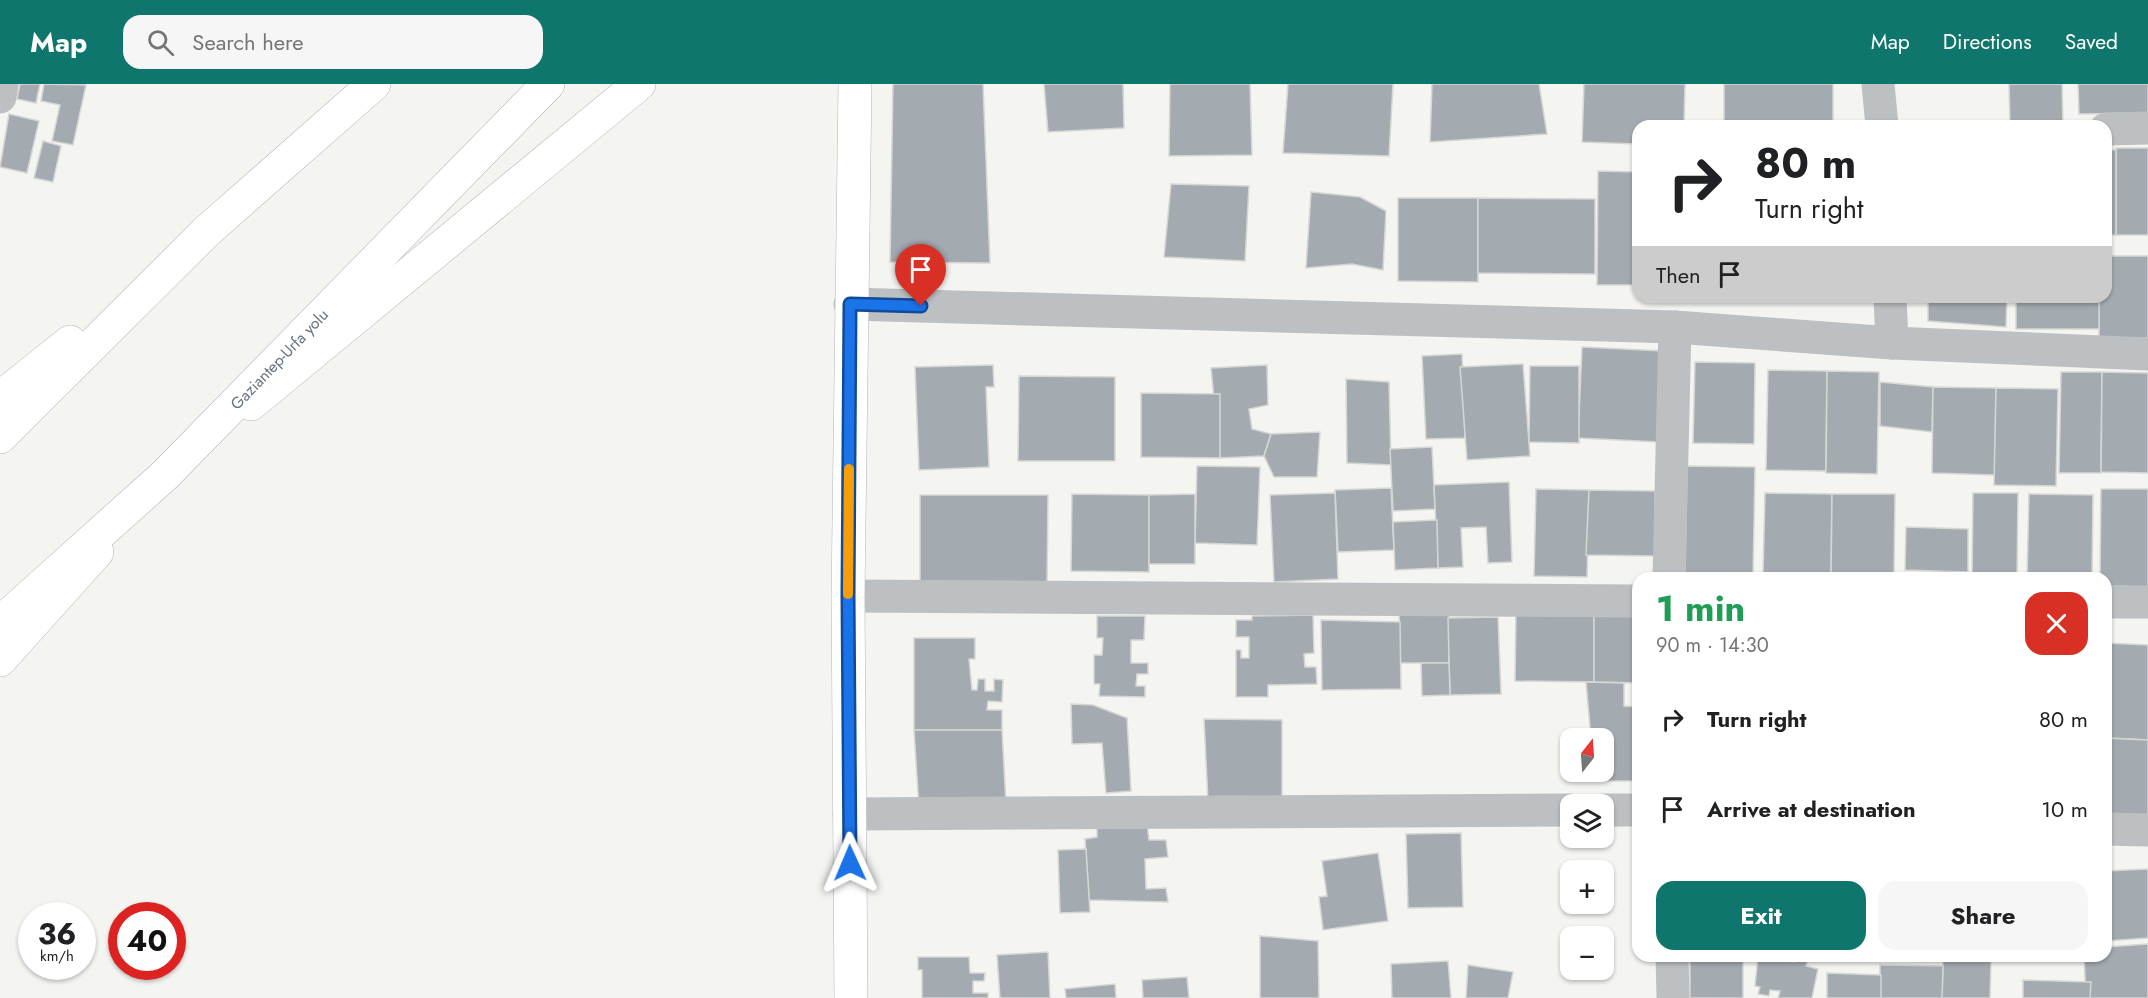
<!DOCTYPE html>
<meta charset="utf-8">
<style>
:root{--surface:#fff;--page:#f6f6f6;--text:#202124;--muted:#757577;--accent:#0f766e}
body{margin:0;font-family:Jost,sans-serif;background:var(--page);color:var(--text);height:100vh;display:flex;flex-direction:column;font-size:22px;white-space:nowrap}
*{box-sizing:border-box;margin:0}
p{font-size:20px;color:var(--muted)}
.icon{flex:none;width:33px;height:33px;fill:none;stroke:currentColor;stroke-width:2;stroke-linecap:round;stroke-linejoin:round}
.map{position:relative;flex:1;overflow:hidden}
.drawer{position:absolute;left:1632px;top:488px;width:480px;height:390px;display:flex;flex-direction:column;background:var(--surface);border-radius:18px;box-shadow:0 2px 4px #0004}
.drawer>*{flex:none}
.hud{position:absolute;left:1632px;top:36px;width:480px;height:183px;border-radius:18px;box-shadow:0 2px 4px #0004;background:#fff;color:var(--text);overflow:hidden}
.needle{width:39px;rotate:17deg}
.tools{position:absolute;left:1560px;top:644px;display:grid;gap:12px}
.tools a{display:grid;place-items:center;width:54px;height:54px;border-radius:12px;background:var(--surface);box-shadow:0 2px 4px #0004;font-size:30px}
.speed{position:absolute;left:18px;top:818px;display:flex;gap:12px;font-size:30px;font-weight:700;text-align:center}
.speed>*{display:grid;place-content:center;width:78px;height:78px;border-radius:50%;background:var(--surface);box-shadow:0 2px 4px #0004;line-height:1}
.speed small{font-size:15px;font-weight:400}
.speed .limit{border:9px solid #d22;background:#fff;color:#111}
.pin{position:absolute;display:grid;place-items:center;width:51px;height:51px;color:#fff;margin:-62px -26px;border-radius:50% 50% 50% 0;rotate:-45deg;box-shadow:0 0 6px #0007}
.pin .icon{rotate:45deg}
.me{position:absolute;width:66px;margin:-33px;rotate:359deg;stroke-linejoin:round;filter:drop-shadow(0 0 4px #0008)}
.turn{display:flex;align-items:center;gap:21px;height:126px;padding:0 24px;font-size:27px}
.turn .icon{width:78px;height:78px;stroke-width:2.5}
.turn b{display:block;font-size:42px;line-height:51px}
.then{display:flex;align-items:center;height:57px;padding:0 24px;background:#0003;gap:12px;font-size:22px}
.round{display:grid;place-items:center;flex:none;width:63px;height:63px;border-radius:18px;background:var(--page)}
.headline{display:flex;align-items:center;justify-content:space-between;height:102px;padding:0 24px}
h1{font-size:36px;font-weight:700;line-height:45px;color:#1e9e55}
.cta{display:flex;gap:12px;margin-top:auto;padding:12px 24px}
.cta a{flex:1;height:69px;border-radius:18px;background:var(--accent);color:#fff;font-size:24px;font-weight:700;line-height:69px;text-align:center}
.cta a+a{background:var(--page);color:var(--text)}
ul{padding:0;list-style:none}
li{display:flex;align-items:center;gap:18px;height:90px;padding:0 24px}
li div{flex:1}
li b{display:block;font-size:22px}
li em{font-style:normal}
header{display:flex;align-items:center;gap:36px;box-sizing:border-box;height:84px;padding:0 30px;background:var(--accent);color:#fff}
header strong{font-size:28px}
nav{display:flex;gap:33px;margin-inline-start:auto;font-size:21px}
.search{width:420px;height:54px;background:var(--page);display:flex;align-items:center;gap:15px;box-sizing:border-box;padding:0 21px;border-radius:18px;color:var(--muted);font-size:22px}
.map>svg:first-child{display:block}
</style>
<header>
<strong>Map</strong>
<div class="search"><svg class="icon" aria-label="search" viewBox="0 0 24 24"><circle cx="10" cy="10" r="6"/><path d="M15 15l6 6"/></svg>Search here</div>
<nav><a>Map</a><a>Directions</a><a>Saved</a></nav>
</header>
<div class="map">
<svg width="2148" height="914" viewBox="0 0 2148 914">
<rect width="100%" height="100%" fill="#f4f4f1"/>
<g fill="#a4abb0" stroke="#d6d6d4" stroke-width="1.5">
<path d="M 20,0 L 40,0 L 36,19 L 17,15 Z"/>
<path d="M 44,0 L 86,1 L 73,61 L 52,57 L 60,21 L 41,17 Z"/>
<path d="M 893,0 L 983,0 L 990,179 L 890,178 Z"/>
<path d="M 1044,0 L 1123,0 L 1124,44 L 1048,48 Z"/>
<path d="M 1170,0 L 1250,0 L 1252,71 L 1169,72 Z"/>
<path d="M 1288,0 L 1393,0 L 1389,72 L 1283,69 Z"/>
<path d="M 1432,0 L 1539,0 L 1547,50 L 1430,58 Z"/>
<path d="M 1584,0 L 1685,0 L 1684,42 L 1638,42 L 1638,60 L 1582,58 Z"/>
<rect x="1724" y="0" width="109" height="42"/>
<path d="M 2009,0 L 2062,0 L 2063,42 L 2010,42 Z"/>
<path d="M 2078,0 L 2148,0 L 2148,29 L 2079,30 Z"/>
<path d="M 9,30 L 39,37 L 27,89 L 0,83 Z"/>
<path d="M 43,57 L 61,62 L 53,98 L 34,94 Z"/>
<rect x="2116" y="64" width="32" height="87"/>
<rect x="2106" y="66" width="10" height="85"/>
<path d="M 1598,87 L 1638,88 L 1638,201 L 1597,201 Z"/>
<path d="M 1171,100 L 1249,102 L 1245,177 L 1164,173 Z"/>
<path d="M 1311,108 L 1360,113 L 1386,127 L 1383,186 L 1352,180 L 1306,184 Z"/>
<path d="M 1398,114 L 1478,114 L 1478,198 L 1398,197 Z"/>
<path d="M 1478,114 L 1595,115 L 1595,190 L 1478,189 Z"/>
<path d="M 2106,172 L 2148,172 L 2148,254 L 2099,254 L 2099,213 L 2106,213 Z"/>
<path d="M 1928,213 L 2007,213 L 2006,243 L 1928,237 Z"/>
<rect x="2016" y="213" width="83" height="32"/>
<path d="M 1582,263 L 1664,267 L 1659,358 L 1578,354 Z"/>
<path d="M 1462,270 L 1465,354 L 1426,355 L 1422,272 Z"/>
<path d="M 1695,278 L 1755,279 L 1754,360 L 1693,359 Z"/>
<path d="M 1523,280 L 1530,372 L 1467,376 L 1460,283 Z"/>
<path d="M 993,281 L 994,303 L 986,303 L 989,383 L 919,386 L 915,283 Z"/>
<path d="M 1267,281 L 1268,321 L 1249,325 L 1252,345 L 1271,350 L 1264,372 L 1220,374 L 1211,284 Z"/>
<path d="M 1530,282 L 1579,282 L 1579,359 L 1529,358 Z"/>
<path d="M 1768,286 L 1827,287 L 1826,387 L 1766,386 Z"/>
<path d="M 1827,287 L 1879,288 L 1877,390 L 1826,389 Z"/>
<path d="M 2061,288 L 2102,288 L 2101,389 L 2059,389 Z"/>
<path d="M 2102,288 L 2148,289 L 2148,389 L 2101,388 Z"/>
<path d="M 1019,292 L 1115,293 L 1115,377 L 1018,377 Z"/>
<path d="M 1346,295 L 1389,298 L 1391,381 L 1347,379 Z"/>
<path d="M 1880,298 L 1933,303 L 1932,348 L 1880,342 Z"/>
<path d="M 1933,303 L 1996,304 L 1995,391 L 1932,389 Z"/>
<path d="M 1996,304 L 2058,305 L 2056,402 L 1994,401 Z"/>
<path d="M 1141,309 L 1220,310 L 1220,374 L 1141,373 Z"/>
<path d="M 1320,348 L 1317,393 L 1274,393 L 1264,372 L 1271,350 Z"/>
<path d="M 1432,363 L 1435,425 L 1393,427 L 1390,365 Z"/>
<path d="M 1197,382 L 1260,383 L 1257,461 L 1195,459 Z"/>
<path d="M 1687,382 L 1755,383 L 1753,494 L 1685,492 Z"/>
<path d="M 1509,398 L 1512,478 L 1488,479 L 1486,443 L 1461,444 L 1463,483 L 1438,484 L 1434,401 Z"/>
<path d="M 1391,404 L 1394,466 L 1338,468 L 1335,406 Z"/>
<path d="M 1536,405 L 1589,406 L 1587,493 L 1534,492 Z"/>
<path d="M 2101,405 L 2148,405 L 2148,503 L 2106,502 L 2106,494 L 2100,494 Z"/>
<path d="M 1589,406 L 1655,407 L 1655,472 L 1586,471 Z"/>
<path d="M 1335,409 L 1338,495 L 1274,498 L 1270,411 Z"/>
<path d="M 1765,409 L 1832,410 L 1831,492 L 1763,491 Z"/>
<path d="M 1973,409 L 2018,409 L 2017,494 L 1972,494 Z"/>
<path d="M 1072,410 L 1149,411 L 1149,488 L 1071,487 Z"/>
<path d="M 1195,410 L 1195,480 L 1149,480 L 1149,411 Z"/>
<path d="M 1832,410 L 1895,410 L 1894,494 L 1831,494 Z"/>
<path d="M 2029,410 L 2093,411 L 2092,494 L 2027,494 Z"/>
<path d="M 920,411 L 1048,411 L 1047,502 L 920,501 Z"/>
<path d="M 1437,436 L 1438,484 L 1395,486 L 1393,438 Z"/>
<path d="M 1906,443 L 1968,445 L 1968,488 L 1905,486 Z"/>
<path d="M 1399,522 L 1449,524 L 1449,579 L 1400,579 Z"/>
<path d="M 1516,525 L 1594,526 L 1594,598 L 1515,597 Z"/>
<path d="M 1594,526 L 1638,526 L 1638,599 L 1594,598 Z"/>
<path d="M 1313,531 L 1314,569 L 1304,570 L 1305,583 L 1316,583 L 1317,600 L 1268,601 L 1268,613 L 1236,613 L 1236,566 L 1241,566 L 1241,574 L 1249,574 L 1249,553 L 1236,553 L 1236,536 L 1252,536 L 1252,532 Z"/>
<path d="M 1097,532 L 1145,532 L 1144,556 L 1131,556 L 1131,579 L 1148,579 L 1148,590 L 1137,590 L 1136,602 L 1145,602 L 1145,613 L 1099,612 L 1100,600 L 1094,600 L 1094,571 L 1102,571 L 1103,554 L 1097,554 Z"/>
<path d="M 1498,533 L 1501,610 L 1450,611 L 1448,534 Z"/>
<path d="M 1321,536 L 1400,538 L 1401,605 L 1322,606 Z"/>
<path d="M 914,554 L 975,554 L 975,575 L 969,575 L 972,606 L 977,606 L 978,595 L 985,595 L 985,607 L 994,607 L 994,595 L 1003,596 L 1002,618 L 988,617 L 987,626 L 1002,626 L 1002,646 L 914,646 Z"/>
<path d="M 2106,559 L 2148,561 L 2148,656 L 2106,654 Z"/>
<path d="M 1421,579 L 1449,579 L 1450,611 L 1422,612 Z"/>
<path d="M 1586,598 L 1624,599 L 1624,622 L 1638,623 L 1638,697 L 1592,697 L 1592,687 L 1604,687 L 1604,654 L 1591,654 Z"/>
<path d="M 1071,620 L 1093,621 L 1127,634 L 1131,707 L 1106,709 L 1102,659 L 1072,660 Z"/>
<path d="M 1204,635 L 1282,636 L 1282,716 L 1208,717 Z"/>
<path d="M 914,646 L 1002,646 L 1006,720 L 919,723 Z"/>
<path d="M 2106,654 L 2148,656 L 2148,737 L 2106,735 Z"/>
<path d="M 1097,739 L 1147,740 L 1149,756 L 1166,756 L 1168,773 L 1145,775 L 1146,805 L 1166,804 L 1168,818 L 1089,816 L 1085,755 L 1097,753 Z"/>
<path d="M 1461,749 L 1463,823 L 1408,824 L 1406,750 Z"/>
<path d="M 1086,765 L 1090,828 L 1060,829 L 1058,766 Z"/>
<path d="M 1378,769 L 1388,837 L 1323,846 L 1319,813 L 1327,812 L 1322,777 Z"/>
<path d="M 2148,785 L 2148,854 L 2106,857 L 2106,787 Z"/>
<path d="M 1260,852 L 1318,857 L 1319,914 L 1260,914 Z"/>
<path d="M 2148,860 L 2148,914 L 2086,914 L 2084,872 L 2106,872 L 2106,863 Z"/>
<path d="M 1048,868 L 1050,914 L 1000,914 L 997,871 Z"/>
<rect x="1690" y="872" width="53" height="42"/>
<path d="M 1758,872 L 1794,878 L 1796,872 L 1809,872 L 1806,882 L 1818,885 L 1812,914 L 1778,914 L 1780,907 L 1770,906 L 1769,912 L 1758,910 L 1760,903 L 1755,902 Z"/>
<path d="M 918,873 L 969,873 L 970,889 L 985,889 L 984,897 L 973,897 L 973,909 L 988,909 L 988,914 L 922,914 L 922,886 L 918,886 Z"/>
<path d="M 1943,876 L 1991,877 L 1990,914 L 1942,914 Z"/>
<path d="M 1448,877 L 1451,914 L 1392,914 L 1391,880 Z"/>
<path d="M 1468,881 L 1513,888 L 1508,914 L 1466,914 Z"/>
<path d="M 1880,881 L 1943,882 L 1942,914 L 1880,914 Z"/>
<path d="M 1827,889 L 1881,891 L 1881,914 L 1827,914 Z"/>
<path d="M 1187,893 L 1189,914 L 1143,914 L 1142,896 Z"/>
<path d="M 2023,896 L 2091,898 L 2090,914 L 2023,914 Z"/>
<path d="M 1115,900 L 1116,914 L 1066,914 L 1065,905 Z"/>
</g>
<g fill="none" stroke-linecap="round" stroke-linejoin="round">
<g stroke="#b1b5b9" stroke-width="34">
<g id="secondary">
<path d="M 251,320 L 639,0"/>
<path d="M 0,576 L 97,468"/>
<path d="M 851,914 L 848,512 L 855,0"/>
</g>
</g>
<g stroke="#b0b3b6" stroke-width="34">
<g id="highway">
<path d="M 0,314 L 70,258"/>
<path d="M 0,353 L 207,147 L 374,0"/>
<path d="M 0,539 L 165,391 L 548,0"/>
</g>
</g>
<g stroke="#bcc0c3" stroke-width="33">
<path d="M 1878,0 L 1882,42"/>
<path d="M 0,13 L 2,0"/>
<path d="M 2106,45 L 2148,44"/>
<path d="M 1890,213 L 1892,259"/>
<path d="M 850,220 L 1675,243 L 1892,259 L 2148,270"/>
<path d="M 1669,494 L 1675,243"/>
<path d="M 848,512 L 1638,517"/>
<path d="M 2106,518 L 2148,518"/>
<path d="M 1604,726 L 1638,726"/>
<path d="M 849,730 L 1570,726"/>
<path d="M 2106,745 L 2148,746"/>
<path d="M 1672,872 L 1673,914"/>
</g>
<use href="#secondary" stroke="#fff" stroke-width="33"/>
<use href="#highway" stroke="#fff" stroke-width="33"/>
</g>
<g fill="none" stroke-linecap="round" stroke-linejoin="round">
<g stroke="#114b97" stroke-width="15">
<path id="route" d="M 850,779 L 848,512 L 850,220 L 921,222"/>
</g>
<use href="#route" stroke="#1a73e8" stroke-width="10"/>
<path stroke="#f59e0b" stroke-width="10" d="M 848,510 L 849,385"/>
</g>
<g text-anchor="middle" stroke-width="6" stroke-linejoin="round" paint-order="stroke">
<g font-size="16" fill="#67747f" stroke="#fff">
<text transform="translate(279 275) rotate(-46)" y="6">Gaziantep-Urfa yolu</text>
</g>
</g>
</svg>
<div class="tools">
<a><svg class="needle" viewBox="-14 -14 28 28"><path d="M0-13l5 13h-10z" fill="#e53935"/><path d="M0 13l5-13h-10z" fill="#757577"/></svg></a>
<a><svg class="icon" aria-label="layers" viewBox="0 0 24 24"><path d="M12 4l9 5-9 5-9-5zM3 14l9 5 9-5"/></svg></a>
<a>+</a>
<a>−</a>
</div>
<div class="speed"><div>36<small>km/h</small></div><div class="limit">40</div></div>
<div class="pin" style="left:921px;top:222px;background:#d93025"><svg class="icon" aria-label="arrive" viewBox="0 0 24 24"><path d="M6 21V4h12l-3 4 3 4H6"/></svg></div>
<svg class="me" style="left:850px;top:779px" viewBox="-20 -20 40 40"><path d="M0-17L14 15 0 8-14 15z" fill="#1a73e8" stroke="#fff" stroke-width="4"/></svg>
<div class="hud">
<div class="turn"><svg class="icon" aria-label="right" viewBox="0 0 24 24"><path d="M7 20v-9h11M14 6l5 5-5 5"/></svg><div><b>80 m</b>Turn right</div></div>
<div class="then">Then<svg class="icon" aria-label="arrive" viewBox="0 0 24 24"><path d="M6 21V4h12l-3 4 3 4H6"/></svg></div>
</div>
<section class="drawer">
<div class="headline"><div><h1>1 min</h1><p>90 m · 14:30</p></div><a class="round" style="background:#d93025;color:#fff"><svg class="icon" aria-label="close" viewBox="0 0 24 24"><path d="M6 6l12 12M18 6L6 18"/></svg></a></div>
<ul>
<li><svg class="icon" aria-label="right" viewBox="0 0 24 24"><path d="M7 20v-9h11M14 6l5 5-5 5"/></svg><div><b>Turn right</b></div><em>80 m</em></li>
<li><svg class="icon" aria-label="arrive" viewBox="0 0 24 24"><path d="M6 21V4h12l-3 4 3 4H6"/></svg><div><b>Arrive at destination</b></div><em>10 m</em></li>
</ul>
<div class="cta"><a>Exit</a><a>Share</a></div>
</section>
</div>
